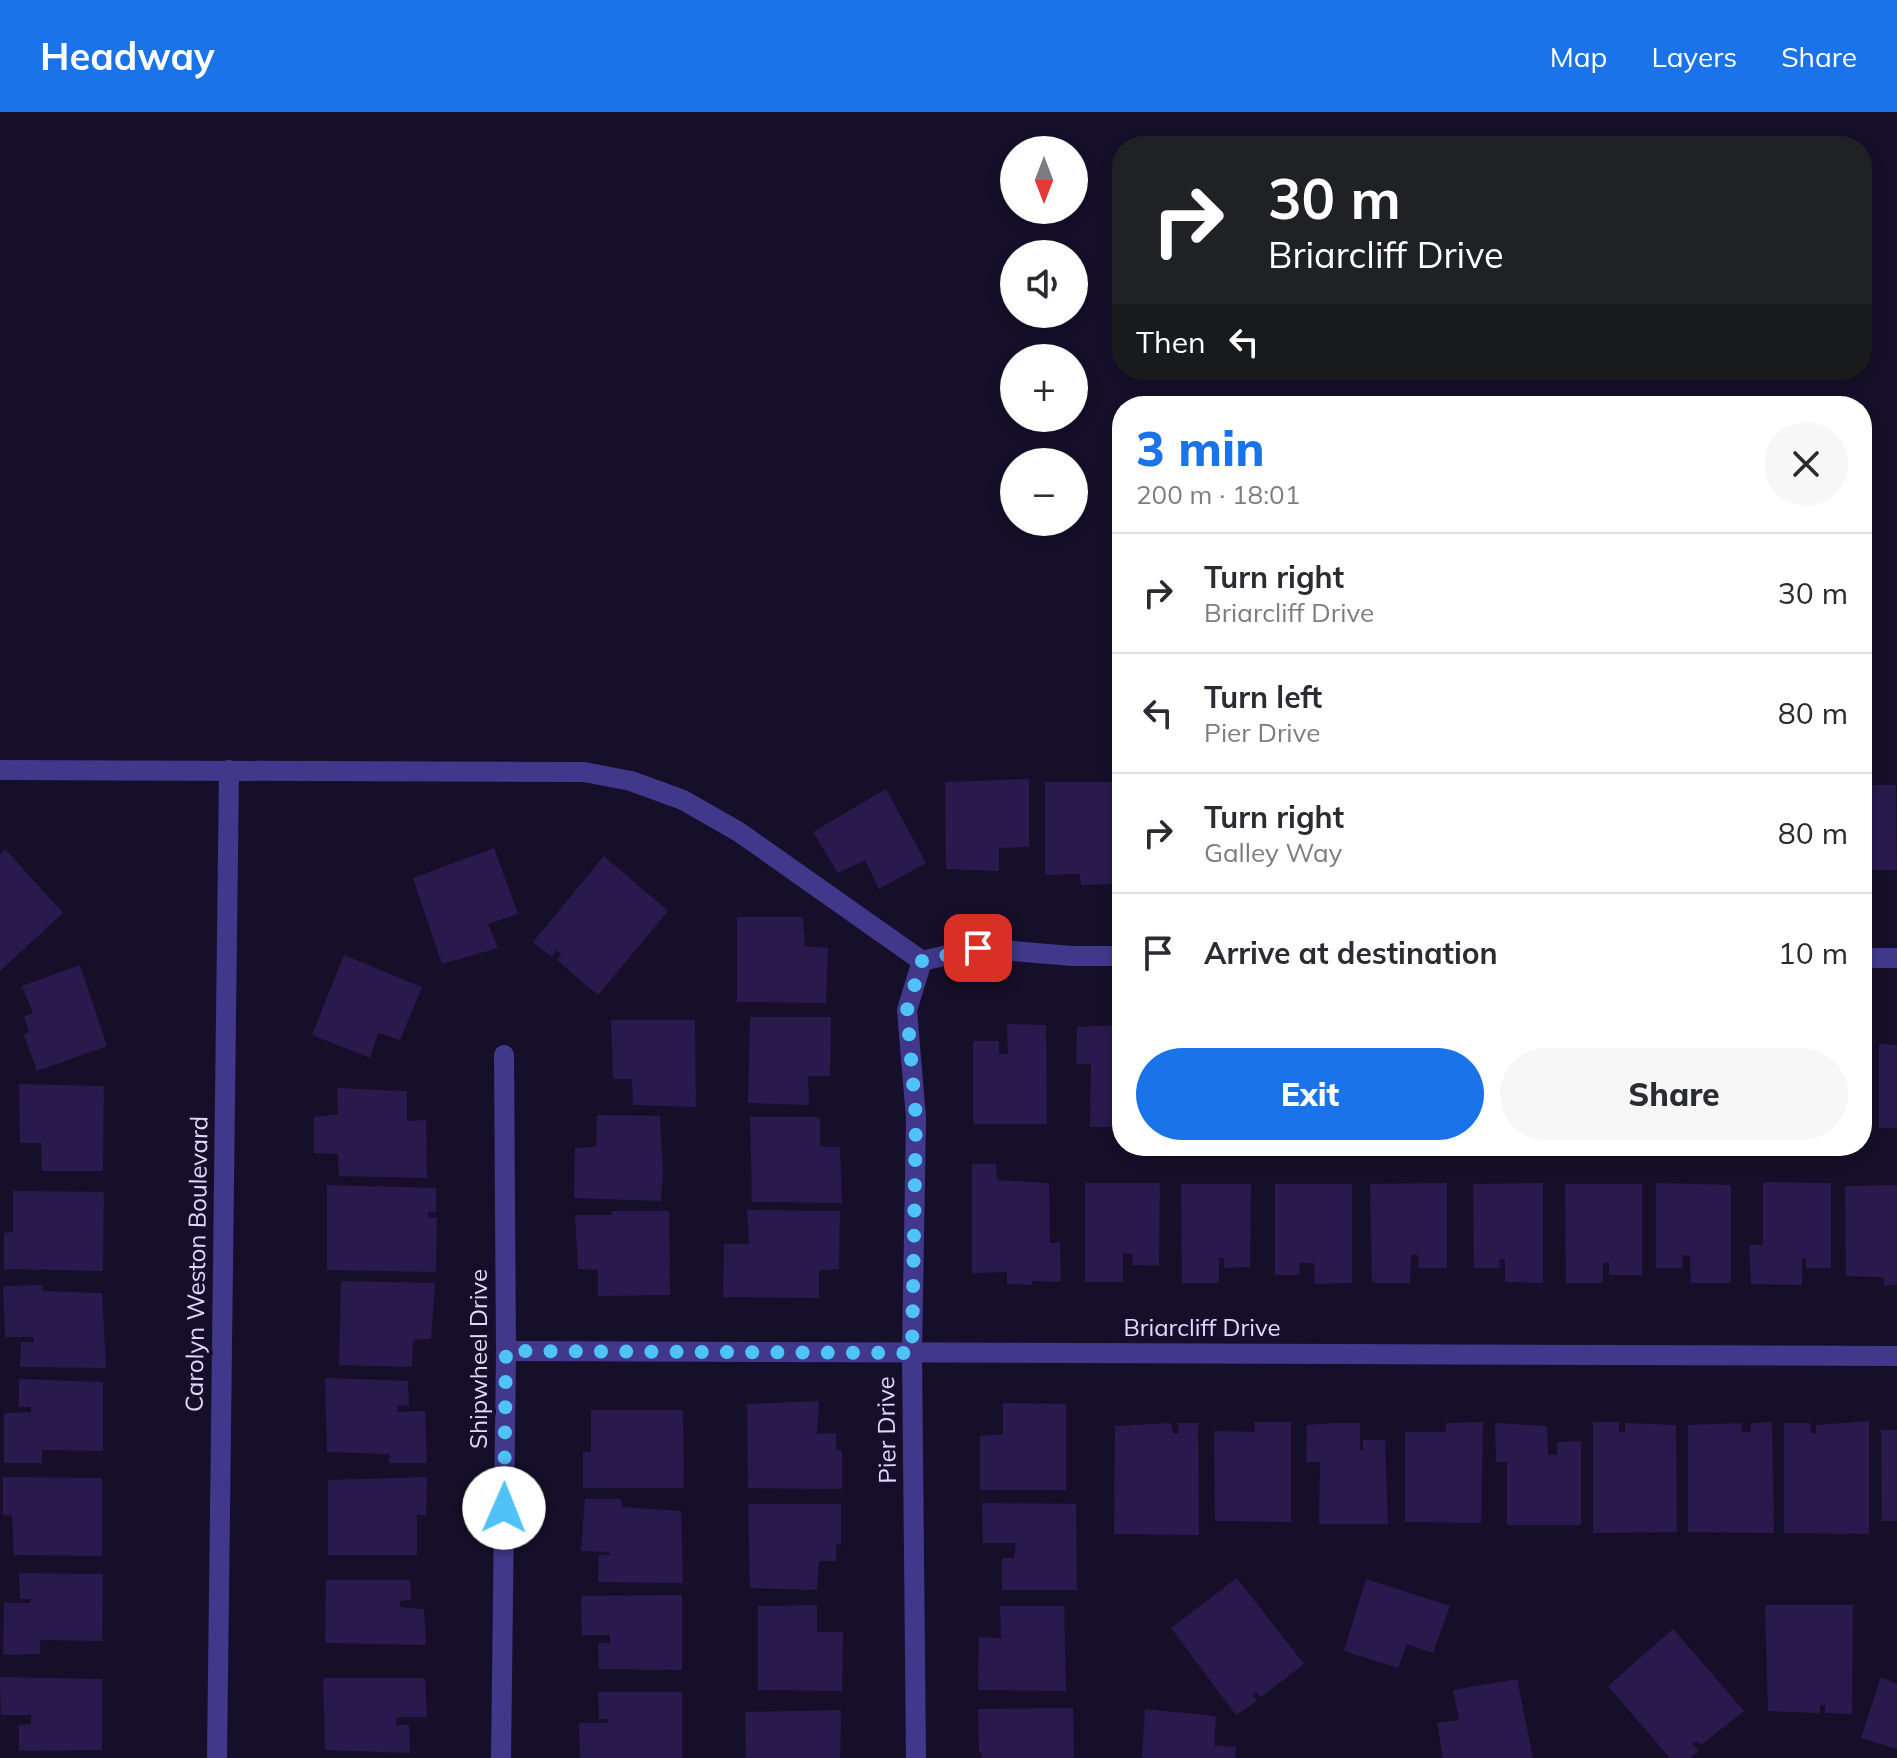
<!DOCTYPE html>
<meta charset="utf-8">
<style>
:root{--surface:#fff;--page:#f7f7f7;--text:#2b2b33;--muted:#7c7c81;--line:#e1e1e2;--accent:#1a73e8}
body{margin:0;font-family:Mulish,sans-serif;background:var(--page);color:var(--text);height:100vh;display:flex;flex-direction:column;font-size:30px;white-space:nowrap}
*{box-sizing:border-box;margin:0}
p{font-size:26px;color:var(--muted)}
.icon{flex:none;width:44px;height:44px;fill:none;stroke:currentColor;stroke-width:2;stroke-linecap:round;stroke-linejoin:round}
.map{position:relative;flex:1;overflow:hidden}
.sheet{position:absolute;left:1112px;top:284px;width:760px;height:760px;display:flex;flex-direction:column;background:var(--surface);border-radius:32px;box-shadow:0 4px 12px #0003}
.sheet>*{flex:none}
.top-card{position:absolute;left:1112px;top:24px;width:760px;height:244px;border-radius:32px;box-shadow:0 4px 12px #0003;background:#202124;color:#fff;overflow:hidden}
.needle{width:52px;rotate:180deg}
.buttons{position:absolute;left:1000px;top:24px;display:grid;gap:16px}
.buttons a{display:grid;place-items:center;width:88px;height:88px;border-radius:50%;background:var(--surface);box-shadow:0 4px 12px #0003;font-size:40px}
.pin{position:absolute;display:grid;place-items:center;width:68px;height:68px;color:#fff;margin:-34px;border-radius:16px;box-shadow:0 4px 12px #0006}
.me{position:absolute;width:88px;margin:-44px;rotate:1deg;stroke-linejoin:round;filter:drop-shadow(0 0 6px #0008)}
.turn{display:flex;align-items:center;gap:28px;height:168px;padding:0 24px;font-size:36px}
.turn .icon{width:104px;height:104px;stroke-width:2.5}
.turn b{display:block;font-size:56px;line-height:68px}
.then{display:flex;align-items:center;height:76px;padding:0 24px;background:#0003;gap:16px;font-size:30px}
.round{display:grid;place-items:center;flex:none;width:84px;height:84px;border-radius:42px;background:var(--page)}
.head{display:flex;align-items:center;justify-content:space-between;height:136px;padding:0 24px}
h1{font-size:48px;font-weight:800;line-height:60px;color:var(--accent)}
.button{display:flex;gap:16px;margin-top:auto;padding:16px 24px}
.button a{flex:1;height:92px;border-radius:48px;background:var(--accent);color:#fff;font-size:32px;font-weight:800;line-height:92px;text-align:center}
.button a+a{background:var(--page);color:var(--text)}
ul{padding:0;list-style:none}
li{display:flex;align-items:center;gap:24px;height:120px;padding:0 24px;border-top:2px solid var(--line)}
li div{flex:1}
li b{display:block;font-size:30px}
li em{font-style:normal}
header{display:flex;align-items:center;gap:48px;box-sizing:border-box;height:112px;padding:0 40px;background:var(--accent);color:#fff}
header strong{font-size:38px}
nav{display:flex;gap:44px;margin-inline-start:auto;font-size:28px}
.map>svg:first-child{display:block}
</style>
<header>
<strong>Headway</strong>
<nav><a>Map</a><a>Layers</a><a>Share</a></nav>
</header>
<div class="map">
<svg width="1897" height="1646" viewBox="0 0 1897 1646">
<rect width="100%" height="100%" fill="#160f2a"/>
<g fill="#281a4c">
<path d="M 1029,667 L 1029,735 L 999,736 L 999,759 L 946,757 L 945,670 Z"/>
<path d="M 1045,670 L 1122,670 L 1122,772 L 1081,773 L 1080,762 L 1045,763 Z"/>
<path d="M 1862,673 L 1896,673 L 1897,758 L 1871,758 L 1870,744 L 1865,744 L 1866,774 L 1862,774 Z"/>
<path d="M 886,677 L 926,751 L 879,777 L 865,748 L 838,761 L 813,720 Z"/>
<path d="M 494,736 L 518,802 L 488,812 L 498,836 L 442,852 L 413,766 Z"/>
<path d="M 5,737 L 63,801 L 0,859 L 0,743 Z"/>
<path d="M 604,744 L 668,799 L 598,883 L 557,848 L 561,842 L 556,838 L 552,845 L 533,830 Z"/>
<path d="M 737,805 L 803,805 L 805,834 L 828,836 L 826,891 L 737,890 Z"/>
<path d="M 344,843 L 422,875 L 400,928 L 378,921 L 370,946 L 312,923 Z"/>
<path d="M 80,853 L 107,934 L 37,959 L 24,923 L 29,920 L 24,904 L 33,901 L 22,874 Z"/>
<path d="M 750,905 L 831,905 L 830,964 L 808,964 L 809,993 L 748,991 Z"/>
<path d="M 611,908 L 695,908 L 696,995 L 633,993 L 632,967 L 613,967 Z"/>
<path d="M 1007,912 L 1046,913 L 1047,1012 L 973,1012 L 973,929 L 999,929 L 999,942 L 1008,942 Z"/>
<path d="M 1122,913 L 1122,1015 L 1090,1015 L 1091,952 L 1076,952 L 1077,915 Z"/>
<path d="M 1879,932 L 1897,933 L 1897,1016 L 1879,1016 Z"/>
<rect x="1862" y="933" width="3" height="82"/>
<path d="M 19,972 L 104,974 L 103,1059 L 42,1059 L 41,1031 L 20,1031 Z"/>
<path d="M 337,976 L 407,979 L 407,1009 L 426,1008 L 427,1066 L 339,1064 L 338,1042 L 314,1041 L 314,1005 L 338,1002 Z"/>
<path d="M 597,1003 L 660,1004 L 663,1059 L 661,1089 L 574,1086 L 575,1036 L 596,1035 Z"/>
<path d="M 750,1005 L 820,1005 L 820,1035 L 840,1035 L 842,1091 L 752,1090 Z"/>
<path d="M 972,1052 L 996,1052 L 997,1068 L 1049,1071 L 1050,1131 L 1060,1131 L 1061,1170 L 1032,1169 L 1032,1173 L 1007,1172 L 1007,1160 L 972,1161 Z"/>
<path d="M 1763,1070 L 1831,1071 L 1831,1156 L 1806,1156 L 1806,1147 L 1802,1147 L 1802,1173 L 1751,1172 L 1749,1133 L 1763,1133 Z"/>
<path d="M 1085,1071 L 1160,1071 L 1159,1154 L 1132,1153 L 1133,1142 L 1123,1141 L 1123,1170 L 1085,1170 Z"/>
<path d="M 1447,1071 L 1447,1156 L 1419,1156 L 1418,1143 L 1411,1143 L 1410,1171 L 1372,1171 L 1370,1072 Z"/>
<path d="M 1543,1071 L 1543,1171 L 1505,1170 L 1505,1147 L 1499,1147 L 1500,1156 L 1474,1156 L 1473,1072 Z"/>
<path d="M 1656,1071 L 1731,1073 L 1731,1171 L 1691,1171 L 1690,1144 L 1682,1143 L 1683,1156 L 1656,1156 Z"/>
<path d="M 1181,1072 L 1251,1072 L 1250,1155 L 1224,1156 L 1224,1146 L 1219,1146 L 1219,1171 L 1182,1171 Z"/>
<path d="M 1275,1072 L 1352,1072 L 1352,1171 L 1315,1172 L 1314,1151 L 1299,1151 L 1300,1163 L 1275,1163 Z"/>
<path d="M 1565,1072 L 1642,1072 L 1642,1163 L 1609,1163 L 1609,1151 L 1603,1151 L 1603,1171 L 1566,1171 Z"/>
<path d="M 327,1073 L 436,1076 L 436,1100 L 428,1100 L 428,1105 L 437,1106 L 436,1160 L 327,1158 Z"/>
<path d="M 1897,1073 L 1897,1173 L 1884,1173 L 1884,1165 L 1846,1164 L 1845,1074 Z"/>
<path d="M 13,1079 L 104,1080 L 103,1159 L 4,1157 L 4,1121 L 13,1120 Z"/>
<path d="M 747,1098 L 840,1099 L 839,1157 L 819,1158 L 819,1186 L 723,1185 L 724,1132 L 749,1132 Z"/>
<path d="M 612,1099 L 669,1099 L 670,1183 L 598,1184 L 598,1158 L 578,1157 L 575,1103 L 613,1103 Z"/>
<path d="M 341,1169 L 435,1171 L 431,1227 L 413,1228 L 412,1255 L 339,1253 Z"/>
<path d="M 43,1173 L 43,1179 L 102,1181 L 106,1256 L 20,1255 L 21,1230 L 34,1230 L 34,1225 L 5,1225 L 3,1174 Z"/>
<path d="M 325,1266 L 408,1269 L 409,1294 L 397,1293 L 397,1300 L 425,1299 L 427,1351 L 389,1351 L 390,1342 L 327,1340 Z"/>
<path d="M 19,1267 L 103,1270 L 103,1339 L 42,1338 L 42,1351 L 4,1351 L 4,1301 L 31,1300 L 31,1295 L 19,1295 Z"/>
<path d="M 819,1289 L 817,1322 L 836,1321 L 836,1339 L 842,1339 L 842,1377 L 748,1376 L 747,1292 Z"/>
<path d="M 1003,1291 L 1066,1292 L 1066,1378 L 980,1378 L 980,1324 L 1003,1322 Z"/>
<path d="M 591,1298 L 683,1298 L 684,1376 L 583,1376 L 583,1340 L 591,1340 Z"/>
<path d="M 1869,1309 L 1869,1422 L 1784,1421 L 1784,1311 L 1810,1311 L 1811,1321 L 1816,1321 L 1816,1313 Z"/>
<path d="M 1254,1310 L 1291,1310 L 1291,1410 L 1215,1409 L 1214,1319 L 1255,1320 Z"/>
<path d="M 1483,1310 L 1481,1411 L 1405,1410 L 1405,1320 L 1446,1320 L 1446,1311 Z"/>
<path d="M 1593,1310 L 1619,1310 L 1619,1320 L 1625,1320 L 1625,1311 L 1676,1313 L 1677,1420 L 1593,1421 Z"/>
<path d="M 1772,1310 L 1774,1421 L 1688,1420 L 1688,1313 L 1741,1311 L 1742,1320 L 1750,1320 L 1751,1311 Z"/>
<path d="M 1171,1311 L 1173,1321 L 1179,1321 L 1178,1311 L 1198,1311 L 1199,1423 L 1114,1422 L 1115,1314 Z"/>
<path d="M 1335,1311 L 1360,1311 L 1360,1338 L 1363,1338 L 1363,1328 L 1385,1328 L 1388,1412 L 1319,1412 L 1320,1350 L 1306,1350 L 1307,1313 Z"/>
<path d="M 1495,1311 L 1547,1314 L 1548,1343 L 1557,1343 L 1557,1330 L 1581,1329 L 1581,1413 L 1507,1413 L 1507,1350 L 1496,1350 Z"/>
<path d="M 1881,1318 L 1897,1318 L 1897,1409 L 1882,1409 Z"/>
<path d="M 3,1365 L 102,1366 L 102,1444 L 14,1443 L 12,1404 L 3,1403 Z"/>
<path d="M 427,1365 L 426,1403 L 417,1403 L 417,1443 L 328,1443 L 328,1368 Z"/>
<path d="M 585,1387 L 621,1387 L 621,1395 L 681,1399 L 683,1471 L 598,1470 L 599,1443 L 610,1443 L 609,1440 L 581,1439 Z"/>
<path d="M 982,1391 L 1076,1392 L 1077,1478 L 1002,1478 L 1002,1446 L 1014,1446 L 1016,1431 L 983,1431 Z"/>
<path d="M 748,1392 L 841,1392 L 841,1433 L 836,1432 L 836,1449 L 819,1449 L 817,1478 L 750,1476 Z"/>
<path d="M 19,1461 L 103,1462 L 102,1529 L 40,1528 L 40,1542 L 3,1543 L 4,1491 L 30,1491 L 30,1487 L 20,1487 Z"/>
<path d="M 1237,1466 L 1304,1552 L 1261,1585 L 1256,1580 L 1252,1583 L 1257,1589 L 1236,1603 L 1171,1516 Z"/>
<path d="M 1366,1467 L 1450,1494 L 1433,1541 L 1407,1532 L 1398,1556 L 1344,1539 Z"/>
<path d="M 326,1468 L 410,1468 L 411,1488 L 400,1489 L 400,1495 L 424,1497 L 426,1533 L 325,1531 Z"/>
<path d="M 682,1483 L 682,1558 L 599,1557 L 598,1531 L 610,1531 L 610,1523 L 582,1523 L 581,1484 Z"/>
<path d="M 817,1493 L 817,1520 L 843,1520 L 842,1579 L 758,1578 L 758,1494 Z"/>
<path d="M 1765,1493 L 1853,1493 L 1852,1602 L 1825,1601 L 1825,1593 L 1820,1593 L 1820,1601 L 1768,1599 Z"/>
<path d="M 1000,1494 L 1064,1494 L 1066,1579 L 978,1578 L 979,1525 L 1001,1526 Z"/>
<path d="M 1673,1517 L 1744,1599 L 1701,1633 L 1698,1629 L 1692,1632 L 1699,1639 L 1690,1646 L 1670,1646 L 1608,1574 Z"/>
<path d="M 0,1565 L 102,1567 L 102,1638 L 19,1639 L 19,1613 L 31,1612 L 31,1603 L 1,1603 Z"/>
<path d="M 1881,1565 L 1897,1572 L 1897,1637 L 1861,1626 Z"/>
<path d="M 323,1566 L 425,1566 L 427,1605 L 396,1605 L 396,1613 L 409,1613 L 410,1641 L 325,1638 Z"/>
<path d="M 1517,1567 L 1533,1646 L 1443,1646 L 1437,1611 L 1459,1608 L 1453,1578 Z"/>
<path d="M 598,1580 L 682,1580 L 682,1646 L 580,1646 L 579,1611 L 608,1611 L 607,1607 L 599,1607 Z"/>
<path d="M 1073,1596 L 1074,1646 L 982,1646 L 981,1640 L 979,1640 L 978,1597 Z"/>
<path d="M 1145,1597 L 1216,1604 L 1214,1633 L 1236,1635 L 1235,1646 L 1142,1646 Z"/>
<path d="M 841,1598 L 840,1646 L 746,1646 L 745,1600 Z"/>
</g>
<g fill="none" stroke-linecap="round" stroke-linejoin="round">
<g stroke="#41388c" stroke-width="20">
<path d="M 0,658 L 584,660 L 631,669 L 683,688 L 739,720 L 922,849"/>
<path d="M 1862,846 L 1897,846"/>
<path d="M 922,849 L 978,836 L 1072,844 L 1122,844"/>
<path d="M 506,1239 L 1897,1244"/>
<path d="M 217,1646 L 229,658"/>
<path d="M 501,1646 L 506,1239 L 504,943"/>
<path d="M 916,1646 L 912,1241 L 916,1006 L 907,898 L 922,849"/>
</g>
</g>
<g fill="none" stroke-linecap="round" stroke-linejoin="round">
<path stroke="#4fc3f7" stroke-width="14" stroke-dasharray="0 25.2" d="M 504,1396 L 506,1239 L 912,1241 L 916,1006 L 907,898 L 922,849 L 978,836"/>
</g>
<g text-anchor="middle" stroke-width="8" stroke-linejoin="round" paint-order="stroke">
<g font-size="24" fill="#e0d8ff" stroke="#160f2a">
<text transform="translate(197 1152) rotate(-89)" y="8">Carolyn Weston Boulevard</text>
<text x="1202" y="1224">Briarcliff Drive</text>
<text transform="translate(479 1247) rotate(-90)" y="8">Shipwheel Drive</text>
<text transform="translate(887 1318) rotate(-91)" y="8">Pier Drive</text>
</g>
</g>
</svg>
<div class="buttons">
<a><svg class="needle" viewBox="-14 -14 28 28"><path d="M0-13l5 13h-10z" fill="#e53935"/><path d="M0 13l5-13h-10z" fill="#7c7c81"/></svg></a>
<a><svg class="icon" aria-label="sound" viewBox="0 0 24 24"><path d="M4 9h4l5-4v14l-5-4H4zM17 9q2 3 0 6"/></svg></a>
<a>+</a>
<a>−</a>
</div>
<div class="pin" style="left:978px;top:836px;background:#d93025"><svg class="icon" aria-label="arrive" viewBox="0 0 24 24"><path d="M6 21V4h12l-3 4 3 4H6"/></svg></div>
<svg class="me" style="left:504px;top:1396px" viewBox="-20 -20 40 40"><circle r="19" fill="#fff"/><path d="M0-13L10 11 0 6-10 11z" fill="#4fc3f7"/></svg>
<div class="top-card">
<div class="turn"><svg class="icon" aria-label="right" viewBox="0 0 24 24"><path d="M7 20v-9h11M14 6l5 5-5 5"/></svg><div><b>30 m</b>Briarcliff Drive</div></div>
<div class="then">Then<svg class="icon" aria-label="left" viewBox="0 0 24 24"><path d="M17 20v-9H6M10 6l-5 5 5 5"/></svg></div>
</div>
<section class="sheet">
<div class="head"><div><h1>3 min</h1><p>200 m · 18:01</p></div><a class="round"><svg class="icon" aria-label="close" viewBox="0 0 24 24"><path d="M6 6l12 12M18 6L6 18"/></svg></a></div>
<ul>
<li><svg class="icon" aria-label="right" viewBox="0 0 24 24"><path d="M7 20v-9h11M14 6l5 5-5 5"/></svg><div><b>Turn right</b><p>Briarcliff Drive</p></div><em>30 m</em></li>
<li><svg class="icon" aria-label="left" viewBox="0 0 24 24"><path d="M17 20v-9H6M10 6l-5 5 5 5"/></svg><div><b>Turn left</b><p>Pier Drive</p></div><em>80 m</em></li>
<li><svg class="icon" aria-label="right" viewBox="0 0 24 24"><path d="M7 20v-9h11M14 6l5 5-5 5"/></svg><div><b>Turn right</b><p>Galley Way</p></div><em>80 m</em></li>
<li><svg class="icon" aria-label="arrive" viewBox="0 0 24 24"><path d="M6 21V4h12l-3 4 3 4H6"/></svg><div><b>Arrive at destination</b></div><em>10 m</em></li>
</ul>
<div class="button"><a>Exit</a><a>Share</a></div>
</section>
</div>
